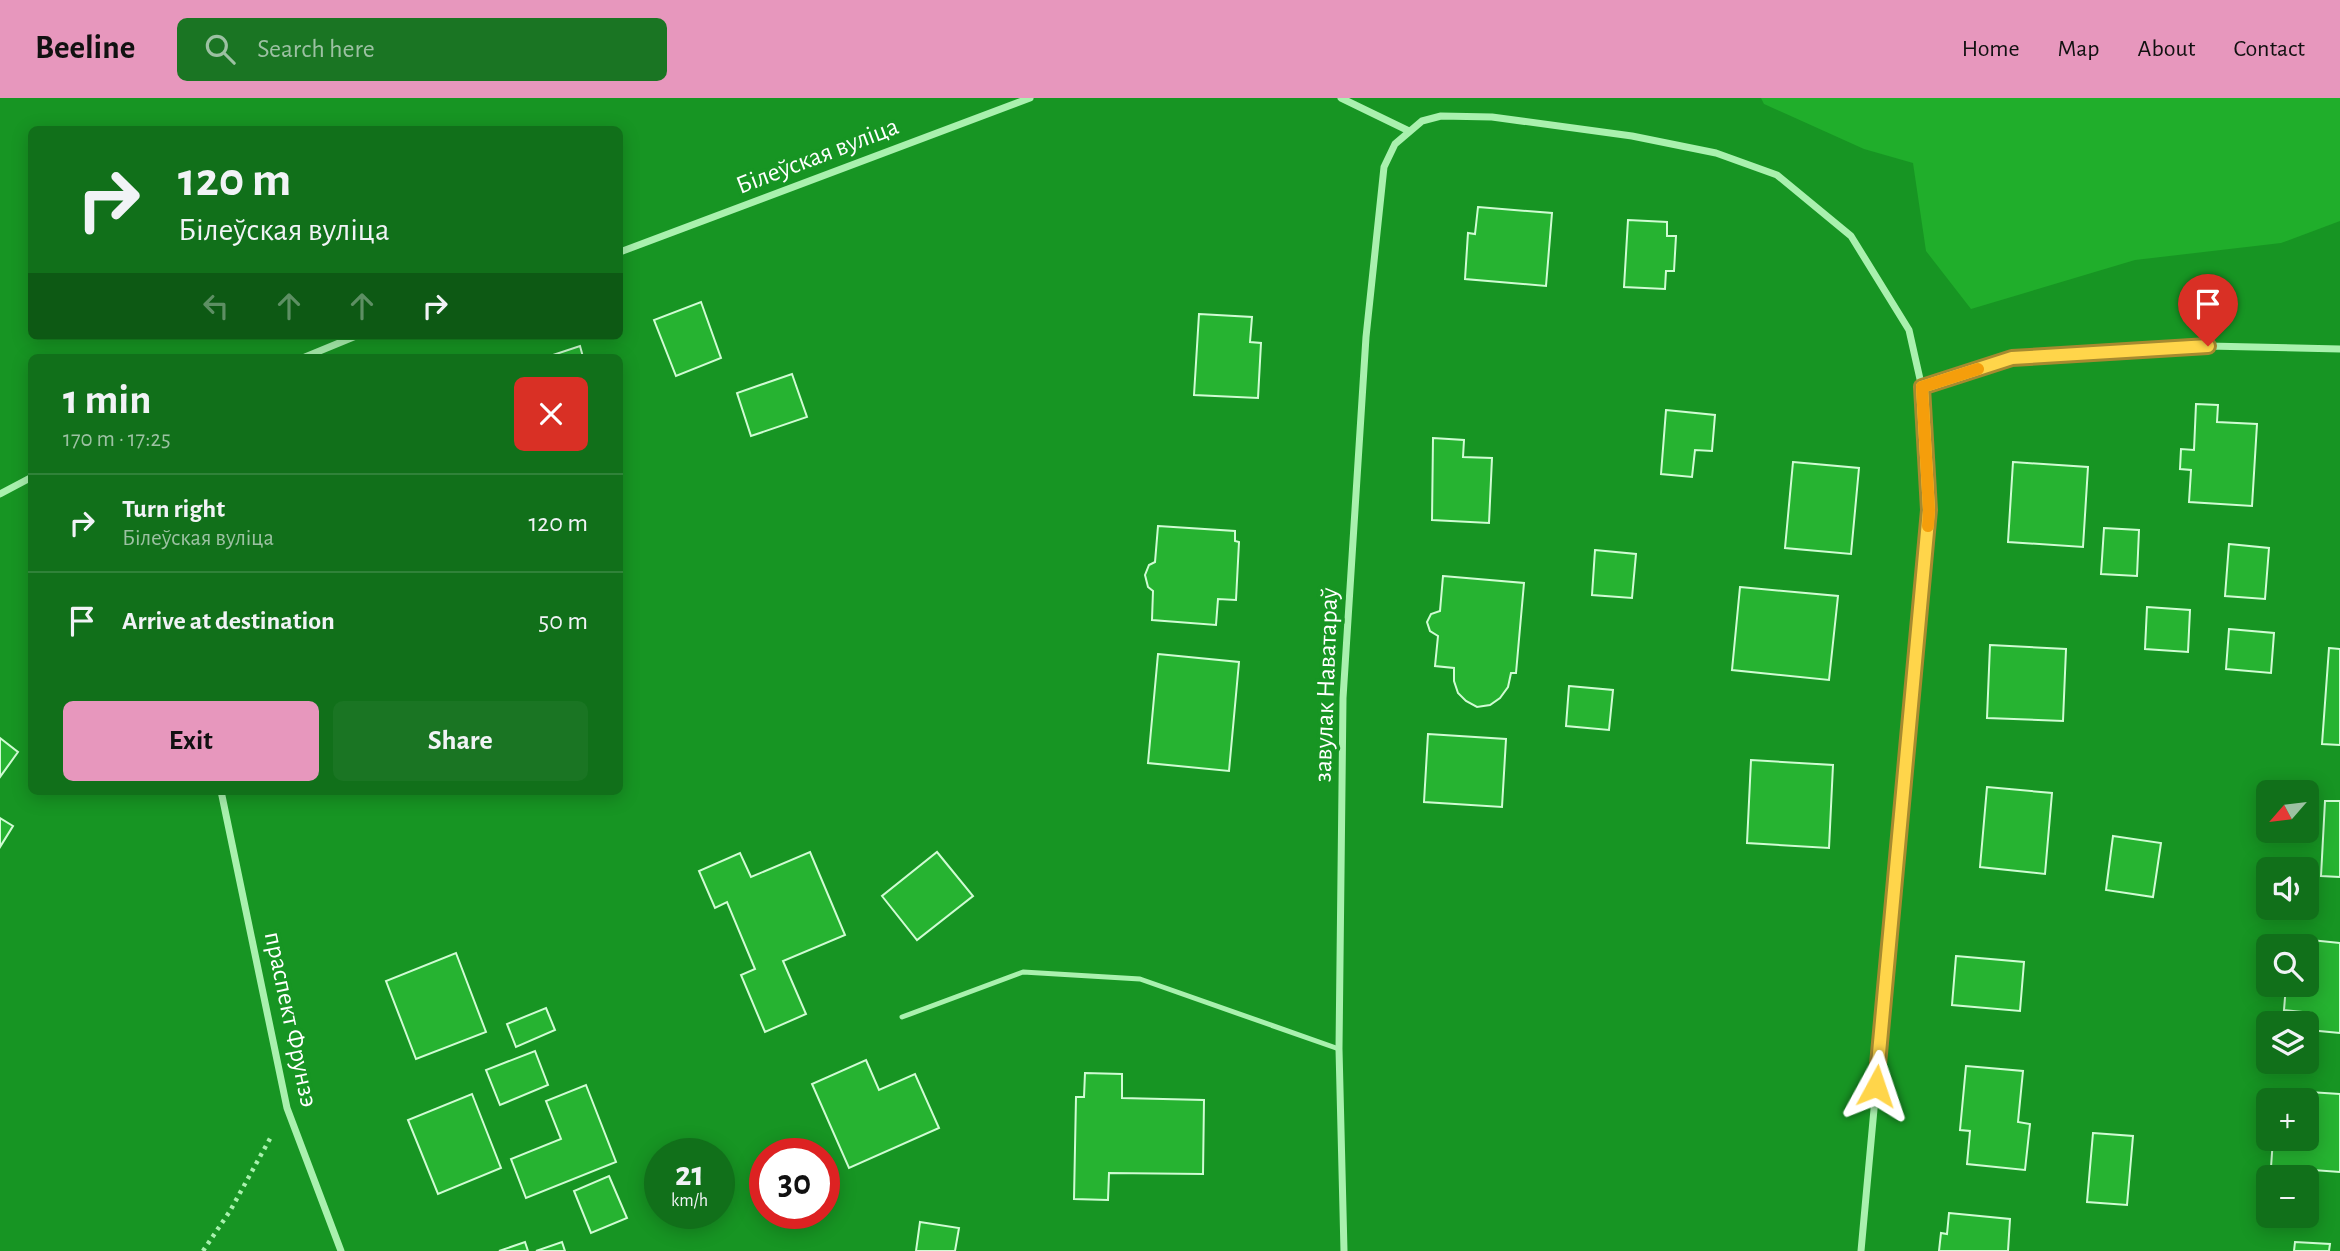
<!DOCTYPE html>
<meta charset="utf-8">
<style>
:root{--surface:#11701a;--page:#1a7523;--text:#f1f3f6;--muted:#9cc1a2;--line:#308239;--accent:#e797bd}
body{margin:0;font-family:"Alegreya Sans",sans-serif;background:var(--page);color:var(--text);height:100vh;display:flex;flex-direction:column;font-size:26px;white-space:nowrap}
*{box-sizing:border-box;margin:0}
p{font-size:23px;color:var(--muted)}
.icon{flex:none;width:38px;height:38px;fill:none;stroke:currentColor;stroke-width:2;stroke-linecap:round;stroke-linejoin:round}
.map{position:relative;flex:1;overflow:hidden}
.panel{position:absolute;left:28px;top:256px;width:595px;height:441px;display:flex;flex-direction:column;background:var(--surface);border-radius:10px;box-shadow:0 4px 18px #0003}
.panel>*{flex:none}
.hud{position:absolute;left:28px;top:28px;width:595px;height:214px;border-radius:10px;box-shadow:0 4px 18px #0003;background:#11701a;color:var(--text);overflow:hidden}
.needle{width:46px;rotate:242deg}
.tools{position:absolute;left:2256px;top:682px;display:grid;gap:14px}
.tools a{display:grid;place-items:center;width:63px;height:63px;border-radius:10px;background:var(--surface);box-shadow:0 4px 18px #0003;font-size:35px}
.speed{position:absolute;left:644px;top:1040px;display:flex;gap:14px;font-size:35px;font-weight:700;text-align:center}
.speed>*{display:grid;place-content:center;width:91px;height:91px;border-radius:50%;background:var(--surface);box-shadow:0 4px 18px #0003;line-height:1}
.speed small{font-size:18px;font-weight:400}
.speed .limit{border:10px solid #d22;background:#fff;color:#111}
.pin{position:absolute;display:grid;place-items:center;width:60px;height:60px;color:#fff;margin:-72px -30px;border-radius:50% 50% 50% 0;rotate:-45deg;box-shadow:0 0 7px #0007}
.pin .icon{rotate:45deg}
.me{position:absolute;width:77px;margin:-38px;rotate:5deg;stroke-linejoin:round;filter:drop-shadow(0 0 5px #0008)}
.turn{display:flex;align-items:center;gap:24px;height:147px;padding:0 35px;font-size:32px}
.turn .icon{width:91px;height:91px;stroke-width:2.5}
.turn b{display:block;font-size:49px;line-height:60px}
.lanes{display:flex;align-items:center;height:66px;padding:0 35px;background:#0003;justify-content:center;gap:35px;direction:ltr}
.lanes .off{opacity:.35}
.round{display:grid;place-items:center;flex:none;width:74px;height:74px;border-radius:10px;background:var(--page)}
.summary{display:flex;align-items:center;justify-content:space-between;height:119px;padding:0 35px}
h1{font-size:42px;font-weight:700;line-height:52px}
.primary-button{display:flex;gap:14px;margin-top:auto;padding:14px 35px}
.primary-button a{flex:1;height:80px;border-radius:10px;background:var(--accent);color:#111;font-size:28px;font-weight:700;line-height:80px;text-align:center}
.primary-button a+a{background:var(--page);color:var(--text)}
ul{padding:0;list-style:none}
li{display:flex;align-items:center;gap:21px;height:98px;padding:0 35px;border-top:2px solid var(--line)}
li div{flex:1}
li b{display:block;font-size:26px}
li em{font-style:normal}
header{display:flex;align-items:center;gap:42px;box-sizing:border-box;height:98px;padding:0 35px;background:var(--accent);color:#111}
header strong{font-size:33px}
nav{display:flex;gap:38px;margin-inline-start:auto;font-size:24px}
.search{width:490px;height:63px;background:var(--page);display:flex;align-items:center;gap:18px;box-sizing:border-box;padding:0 24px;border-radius:10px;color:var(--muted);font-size:26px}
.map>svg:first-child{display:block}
</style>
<header>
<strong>Beeline</strong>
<div class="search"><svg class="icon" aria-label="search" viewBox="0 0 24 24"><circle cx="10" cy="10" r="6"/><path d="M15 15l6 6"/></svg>Search here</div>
<nav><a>Home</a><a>Map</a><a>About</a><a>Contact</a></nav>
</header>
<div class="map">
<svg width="2340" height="1153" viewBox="0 0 2340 1153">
<rect width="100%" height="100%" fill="#179523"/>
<path fill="#20ae2b" d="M 1761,0 L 2340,0 L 2340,123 L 2281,145 L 2135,162 L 1971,211 L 1926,153 L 1913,65 L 1864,51 L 1764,6 Z"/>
<g fill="#26b331" stroke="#d0fcd3" stroke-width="2">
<path d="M 1478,109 L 1552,115 L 1546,188 L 1465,181 L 1468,135 L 1475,136 Z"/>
<path d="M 1628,122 L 1667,124 L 1667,138 L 1676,138 L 1674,173 L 1666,173 L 1665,191 L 1624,189 Z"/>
<path d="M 701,204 L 721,260 L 676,278 L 654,222 Z"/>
<path d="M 1199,216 L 1252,219 L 1250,244 L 1261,245 L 1258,300 L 1194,297 Z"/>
<path d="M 580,248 L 583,259 L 547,259 Z"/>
<path d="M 792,276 L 807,319 L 751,338 L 737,295 Z"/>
<path d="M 2196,306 L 2218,307 L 2217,324 L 2257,326 L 2252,408 L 2189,404 L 2191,372 L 2180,371 L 2181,351 L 2194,352 Z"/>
<path d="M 1666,312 L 1715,317 L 1712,353 L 1695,352 L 1692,379 L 1661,376 Z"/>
<path d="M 1433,340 L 1464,342 L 1463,359 L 1492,360 L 1489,425 L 1432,422 Z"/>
<path d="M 1793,364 L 1859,370 L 1851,456 L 1785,450 Z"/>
<path d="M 2013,364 L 2088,369 L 2083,449 L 2008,444 Z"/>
<path d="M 1158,428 L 1235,433 L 1235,443 L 1239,444 L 1236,502 L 1218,501 L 1216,527 L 1152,522 L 1153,493 L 1148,489 L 1145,477 L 1149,467 L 1155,464 Z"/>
<path d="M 2104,430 L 2139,432 L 2137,478 L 2101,476 Z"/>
<path d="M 2229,446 L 2269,450 L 2265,501 L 2225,498 Z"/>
<path d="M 1595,452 L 1636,456 L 1632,500 L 1592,497 Z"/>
<path d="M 1443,478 L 1524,485 L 1516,575 L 1511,575 L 1508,589 L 1500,600 L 1490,607 L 1477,609 L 1466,603 L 1458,595 L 1454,583 L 1454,570 L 1435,568 L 1438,538 L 1430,533 L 1427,524 L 1431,516 L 1440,513 Z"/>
<path d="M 1740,489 L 1838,498 L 1829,582 L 1732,572 Z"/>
<path d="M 2147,509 L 2190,512 L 2188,554 L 2145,551 Z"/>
<path d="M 2229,531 L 2274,535 L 2271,575 L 2226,571 Z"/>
<path d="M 1990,547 L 2066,551 L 2063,623 L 1987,620 Z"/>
<path d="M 2329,550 L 2340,551 L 2340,647 L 2322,646 Z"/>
<path d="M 1158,556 L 1239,564 L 1229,673 L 1148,665 Z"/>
<path d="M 1569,588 L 1613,592 L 1609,632 L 1566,628 Z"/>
<path d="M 1428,636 L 1506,641 L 1502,709 L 1424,704 Z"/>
<path d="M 0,640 L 18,654 L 0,679 Z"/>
<path d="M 1751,662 L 1833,667 L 1829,750 L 1747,745 Z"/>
<path d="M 1987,689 L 2052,695 L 2045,776 L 1980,769 Z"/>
<path d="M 2325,703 L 2340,703 L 2340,779 L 2321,778 Z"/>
<path d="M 0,720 L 13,728 L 0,749 Z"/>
<path d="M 2113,738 L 2161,745 L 2153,799 L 2106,792 Z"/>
<path d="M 810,754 L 845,837 L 783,863 L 806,916 L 765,934 L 741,877 L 755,871 L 727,804 L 715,810 L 699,773 L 740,755 L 751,779 Z"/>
<path d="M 937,754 L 973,798 L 917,842 L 882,798 Z"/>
<path d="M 2291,840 L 2340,845 L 2340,935 L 2309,932 L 2311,915 L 2284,912 L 2286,887 L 2306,887 L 2306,849 L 2290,849 Z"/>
<path d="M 456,855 L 486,934 L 416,961 L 386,883 Z"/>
<path d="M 1956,858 L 2024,864 L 2020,913 L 1952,907 Z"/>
<path d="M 546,910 L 555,932 L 516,949 L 507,926 Z"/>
<path d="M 535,953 L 548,987 L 500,1007 L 486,972 Z"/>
<path d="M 866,962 L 879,992 L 915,976 L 939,1030 L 849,1070 L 812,986 Z"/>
<path d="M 1966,968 L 2023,973 L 2018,1024 L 2030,1026 L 2025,1072 L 1967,1066 L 1970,1033 L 1960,1032 Z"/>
<path d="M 1085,975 L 1122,976 L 1122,1000 L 1204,1002 L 1203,1076 L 1109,1075 L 1108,1102 L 1074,1101 L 1076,999 L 1084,999 Z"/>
<path d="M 586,987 L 616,1064 L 526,1100 L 511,1061 L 561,1041 L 546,1003 Z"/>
<path d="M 2277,992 L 2340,996 L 2340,1074 L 2271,1069 L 2273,1041 L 2306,1041 L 2306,1003 L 2276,1003 Z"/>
<path d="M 472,996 L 501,1070 L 438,1096 L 408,1022 Z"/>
<path d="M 2093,1035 L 2133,1038 L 2127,1107 L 2087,1104 Z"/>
<path d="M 609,1078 L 627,1120 L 591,1135 L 574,1093 Z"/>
<path d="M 1949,1115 L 2010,1121 L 2008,1153 L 1939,1153 L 1941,1135 L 1947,1136 Z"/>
<path d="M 920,1124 L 959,1130 L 955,1153 L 916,1153 Z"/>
<path d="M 525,1144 L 528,1153 L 499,1153 Z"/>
<path d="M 562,1144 L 565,1153 L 536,1153 Z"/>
<path d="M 2295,1144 L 2330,1146 L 2329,1153 L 2294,1153 Z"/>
</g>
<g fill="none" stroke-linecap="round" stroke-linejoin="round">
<path stroke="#a9f1ae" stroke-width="4.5" stroke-dasharray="3.5 5" stroke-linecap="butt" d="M 203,1153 L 230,1113 L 272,1037"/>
<path stroke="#a9f1ae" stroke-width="5" d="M 902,919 L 1023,874 L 1140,881 L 1339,951"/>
<g stroke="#a9f1ae" stroke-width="7">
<path d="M 1341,0 L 1409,33"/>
<path d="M 620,154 L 1030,0"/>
<path d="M 305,259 L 356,238"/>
<path d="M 0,396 L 32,379"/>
<path d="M 221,693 L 287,1010 L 341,1153"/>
<path d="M 1344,1153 L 1339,951 L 1343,600 L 1366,239 L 1384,69 L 1395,46 L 1422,23 L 1441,18 L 1492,19 L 1632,38 L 1716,55 L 1777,77 L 1851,138 L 1909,232 L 1922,290 L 2012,260 L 2208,248 L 2340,251"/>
<path d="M 1861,1153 L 1929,412 L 1922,290"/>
</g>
</g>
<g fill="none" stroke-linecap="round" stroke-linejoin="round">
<g stroke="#a68a30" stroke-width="18">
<path id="route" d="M 1876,988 L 1929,412 L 1922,289 L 2012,260 L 2208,248"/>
</g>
<use href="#route" stroke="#ffd54a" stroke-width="12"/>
<path stroke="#f59e0b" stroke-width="12" d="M 1928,428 L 1929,412 L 1922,289 L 1978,271"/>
</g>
<g text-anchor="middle" stroke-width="7" stroke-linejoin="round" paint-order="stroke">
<g font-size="26" fill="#fff" stroke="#179523">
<text transform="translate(817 57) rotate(-21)" y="9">Білеўская вуліца</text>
<text transform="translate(1325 587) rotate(-88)" y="9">завулак Наватараў</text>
<text transform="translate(292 921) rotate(78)" y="9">праспект Фрунзэ</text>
</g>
</g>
</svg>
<div class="tools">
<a><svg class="needle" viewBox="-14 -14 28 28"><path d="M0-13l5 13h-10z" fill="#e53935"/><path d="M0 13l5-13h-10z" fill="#9cc1a2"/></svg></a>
<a><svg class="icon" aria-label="sound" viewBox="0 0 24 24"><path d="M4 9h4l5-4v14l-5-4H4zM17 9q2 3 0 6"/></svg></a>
<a><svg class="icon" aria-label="search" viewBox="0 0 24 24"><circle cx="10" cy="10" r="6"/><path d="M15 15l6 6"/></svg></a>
<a><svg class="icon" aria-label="layers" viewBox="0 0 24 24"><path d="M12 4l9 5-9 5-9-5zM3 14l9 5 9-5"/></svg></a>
<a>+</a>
<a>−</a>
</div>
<div class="speed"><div>21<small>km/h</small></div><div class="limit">30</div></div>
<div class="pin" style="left:2208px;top:248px;background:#d93025"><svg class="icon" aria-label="arrive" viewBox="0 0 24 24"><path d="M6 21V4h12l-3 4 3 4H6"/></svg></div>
<svg class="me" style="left:1876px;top:988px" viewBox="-20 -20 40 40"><path d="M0-17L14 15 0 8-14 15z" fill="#ffd54a" stroke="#fff" stroke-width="4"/></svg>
<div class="hud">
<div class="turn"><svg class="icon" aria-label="right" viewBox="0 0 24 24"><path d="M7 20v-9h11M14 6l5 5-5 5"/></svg><div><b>120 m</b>Білеўская вуліца</div></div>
<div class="lanes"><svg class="icon off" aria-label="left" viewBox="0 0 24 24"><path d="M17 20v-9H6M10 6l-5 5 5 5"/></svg><svg class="icon off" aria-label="ahead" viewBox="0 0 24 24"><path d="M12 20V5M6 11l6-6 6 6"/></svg><svg class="icon off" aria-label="ahead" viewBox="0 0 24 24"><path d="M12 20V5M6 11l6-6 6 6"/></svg><svg class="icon" aria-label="right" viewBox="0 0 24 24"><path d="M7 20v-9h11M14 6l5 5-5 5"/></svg></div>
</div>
<section class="panel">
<div class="summary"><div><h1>1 min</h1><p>170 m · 17:25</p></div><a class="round" style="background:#d93025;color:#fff"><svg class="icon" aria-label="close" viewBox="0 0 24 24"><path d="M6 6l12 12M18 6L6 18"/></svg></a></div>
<ul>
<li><svg class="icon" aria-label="right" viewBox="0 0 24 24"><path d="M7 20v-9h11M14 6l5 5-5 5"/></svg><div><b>Turn right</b><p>Білеўская вуліца</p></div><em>120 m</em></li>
<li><svg class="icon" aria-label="arrive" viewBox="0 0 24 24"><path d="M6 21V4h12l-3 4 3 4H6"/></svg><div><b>Arrive at destination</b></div><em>50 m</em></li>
</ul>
<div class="primary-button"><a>Exit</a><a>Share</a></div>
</section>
</div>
